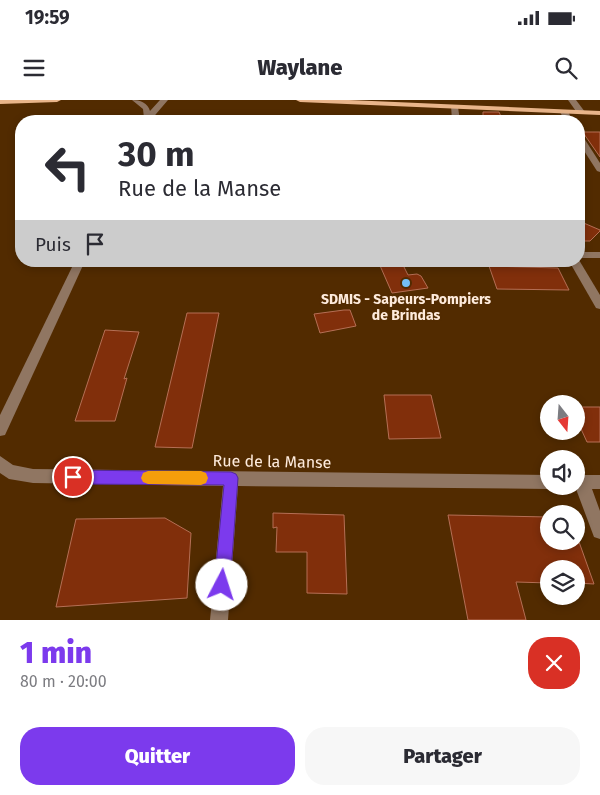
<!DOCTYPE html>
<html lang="fr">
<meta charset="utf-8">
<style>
:root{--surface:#fff;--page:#f7f7f7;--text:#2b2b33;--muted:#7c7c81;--accent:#7c3aed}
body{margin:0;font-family:"Fira Sans",sans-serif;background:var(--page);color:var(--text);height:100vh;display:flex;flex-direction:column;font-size:19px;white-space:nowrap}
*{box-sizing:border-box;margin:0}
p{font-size:16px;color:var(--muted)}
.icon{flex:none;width:28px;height:28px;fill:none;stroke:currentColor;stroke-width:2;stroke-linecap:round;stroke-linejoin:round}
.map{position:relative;height:520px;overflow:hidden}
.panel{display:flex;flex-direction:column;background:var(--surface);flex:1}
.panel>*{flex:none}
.guide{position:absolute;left:15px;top:15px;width:570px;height:152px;border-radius:20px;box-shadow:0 2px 8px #0003;background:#fff;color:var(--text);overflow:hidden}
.needle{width:32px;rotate:163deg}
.controls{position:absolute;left:540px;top:295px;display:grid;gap:10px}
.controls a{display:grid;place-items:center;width:45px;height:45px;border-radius:50%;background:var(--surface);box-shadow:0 2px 8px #0003;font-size:25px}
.pin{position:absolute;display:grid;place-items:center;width:42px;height:42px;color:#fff;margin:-21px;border:2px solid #fff;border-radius:50%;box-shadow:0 1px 5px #0007}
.me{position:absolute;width:55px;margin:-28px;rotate:5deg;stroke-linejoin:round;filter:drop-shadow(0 0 4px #0008)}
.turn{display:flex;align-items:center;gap:18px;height:105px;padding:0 20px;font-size:22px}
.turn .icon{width:65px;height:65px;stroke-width:2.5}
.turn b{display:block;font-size:35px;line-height:42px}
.then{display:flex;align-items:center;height:48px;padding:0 20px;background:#0003;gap:10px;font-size:19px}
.round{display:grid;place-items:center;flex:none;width:52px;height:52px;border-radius:20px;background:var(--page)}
.head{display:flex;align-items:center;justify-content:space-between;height:85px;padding:0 20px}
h1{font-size:30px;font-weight:800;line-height:38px;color:var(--accent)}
.action{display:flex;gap:10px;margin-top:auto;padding:10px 20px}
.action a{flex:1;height:58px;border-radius:20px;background:var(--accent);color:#fff;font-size:20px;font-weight:800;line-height:58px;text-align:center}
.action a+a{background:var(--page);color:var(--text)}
.status{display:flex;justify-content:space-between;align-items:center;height:35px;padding:0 25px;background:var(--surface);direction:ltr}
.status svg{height:14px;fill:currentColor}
header{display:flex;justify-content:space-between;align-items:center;height:65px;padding:0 20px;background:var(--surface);font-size:22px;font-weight:800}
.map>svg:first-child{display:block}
</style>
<div class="status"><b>19:59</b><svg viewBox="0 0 49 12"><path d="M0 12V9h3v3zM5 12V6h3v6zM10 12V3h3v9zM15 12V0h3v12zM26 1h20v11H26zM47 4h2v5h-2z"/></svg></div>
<header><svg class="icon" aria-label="menu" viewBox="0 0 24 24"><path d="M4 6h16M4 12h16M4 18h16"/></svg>Waylane<svg class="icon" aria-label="search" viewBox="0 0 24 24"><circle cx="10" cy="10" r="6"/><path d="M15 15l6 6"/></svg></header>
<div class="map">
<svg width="600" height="520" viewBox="0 0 600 520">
<rect width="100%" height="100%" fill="#522b00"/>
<g fill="#812f0b" stroke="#b56f55">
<path d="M 483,12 L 499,12 L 503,21 L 483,21 Z"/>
<path d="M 579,32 L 600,32 L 600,57 L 584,34 Z"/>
<path d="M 579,121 L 600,130 L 600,131 L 590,141 L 585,141 L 579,138 Z"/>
<path d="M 378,161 L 401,161 L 408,175 L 417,174 L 421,176 L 428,188 L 392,193 Z"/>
<path d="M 489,166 L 558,168 L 569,190 L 497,189 Z"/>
<path d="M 344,210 L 350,210 L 356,226 L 320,233 L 314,214 Z"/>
<path d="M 187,213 L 219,213 L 192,348 L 155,347 Z"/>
<path d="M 105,230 L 139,232 L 124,279 L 127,278 L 115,321 L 75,321 Z"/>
<path d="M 384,295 L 431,295 L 441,338 L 389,339 Z"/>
<path d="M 576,307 L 600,307 L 600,342 L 587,342 L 576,318 Z"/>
<path d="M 273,413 L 344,415 L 347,494 L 307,493 L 307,452 L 276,452 L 277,427 L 273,428 Z"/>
<path d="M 448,415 L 549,417 L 549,441 L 576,441 L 578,439 L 594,484 L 576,483 L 576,469 L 549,469 L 549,483 L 516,482 L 526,520 L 468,520 Z"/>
<path d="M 165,418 L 191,433 L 187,498 L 56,507 L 76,419 Z"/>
</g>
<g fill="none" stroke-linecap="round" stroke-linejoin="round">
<g fill="#907662" fill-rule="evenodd">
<path d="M 132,0 C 140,0 148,3 150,11 L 160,0 L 168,0 L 150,21 L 142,21 L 144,18 L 143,9 Z"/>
<path d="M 568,0 L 576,0 L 585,12 L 584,14 L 578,14 Z"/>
<path d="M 451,5 L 458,7 L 460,21 L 452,21 Z"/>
<path d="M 564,10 L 567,10 L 573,21 L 565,21 L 560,12 Z"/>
<path d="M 579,35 L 582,35 L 600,63 L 600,72 L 597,71 L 579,43 Z"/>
<rect x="579" y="152" width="21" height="6"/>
<path d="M 75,161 L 85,161 L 5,335 L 0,336 L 0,315 Z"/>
<path d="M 569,161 L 579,160 L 600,195 L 600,209 L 596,208 Z"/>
<path d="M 0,356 L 13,365 L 33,369 L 549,375 L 549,386 L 555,386 L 549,389 L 238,386 L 228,520 L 210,520 L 223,386 L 33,383 L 9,379 L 0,373 Z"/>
<path d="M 576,375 L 600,375 L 600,389 L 592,389 L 600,411 L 600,439 L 594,437 L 576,389 L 570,386 L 576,386 Z"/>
</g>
<g fill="#e9b58a" fill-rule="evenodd">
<path d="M 0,0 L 61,0 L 57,2 L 0,4 Z"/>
<path d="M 296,0 L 349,0 L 600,11 L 600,15 L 300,2 Z"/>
</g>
</g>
<path fill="#7c3aed" stroke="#51269a" d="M 73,370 L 231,372 L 236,374 L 238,378 L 230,485 L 228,490 L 222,492 L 217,490 L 214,485 L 224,385 L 73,384 L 68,382 L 66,377 L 68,372 Z"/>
<path fill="#f59e0b" d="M 148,371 L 201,371 L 206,373 L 208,378 L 206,383 L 201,385 L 148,384 L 143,382 L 141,378 L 143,373 Z"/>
<circle fill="#74c0f6" stroke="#522b00" stroke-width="2" cx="406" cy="183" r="5"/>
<g text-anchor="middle" stroke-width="4" stroke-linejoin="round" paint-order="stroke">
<g font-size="14" font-weight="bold" fill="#feebdc" stroke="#522b00">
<text x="406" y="204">SDMIS - Sapeurs-Pompiers<tspan x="406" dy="16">de Brindas</tspan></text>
</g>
<g font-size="16" fill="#feebdc" stroke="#522b00">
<text transform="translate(272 361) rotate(1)" y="6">Rue de la Manse</text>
</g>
</g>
</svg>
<div class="controls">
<a><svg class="needle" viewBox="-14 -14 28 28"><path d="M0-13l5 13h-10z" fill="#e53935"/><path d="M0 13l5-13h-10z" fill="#7c7c81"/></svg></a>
<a><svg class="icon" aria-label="sound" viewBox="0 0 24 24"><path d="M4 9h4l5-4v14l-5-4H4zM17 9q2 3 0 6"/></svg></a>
<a><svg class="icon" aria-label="search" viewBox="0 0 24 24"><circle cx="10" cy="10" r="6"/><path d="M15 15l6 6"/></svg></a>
<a><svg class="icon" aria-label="layers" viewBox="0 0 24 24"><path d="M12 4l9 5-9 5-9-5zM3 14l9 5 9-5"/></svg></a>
</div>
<div class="pin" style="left:73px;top:377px;background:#d93025"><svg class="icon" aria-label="arrive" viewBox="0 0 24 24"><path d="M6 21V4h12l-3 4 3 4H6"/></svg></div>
<svg class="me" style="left:222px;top:485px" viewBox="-20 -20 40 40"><circle r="19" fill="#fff"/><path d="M0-13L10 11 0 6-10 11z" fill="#7c3aed"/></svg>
<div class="guide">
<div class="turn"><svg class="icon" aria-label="left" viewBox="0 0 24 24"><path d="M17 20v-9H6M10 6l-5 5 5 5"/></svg><div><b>30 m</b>Rue de la Manse</div></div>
<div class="then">Puis<svg class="icon" aria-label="arrive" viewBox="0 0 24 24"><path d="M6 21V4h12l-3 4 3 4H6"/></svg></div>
</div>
</div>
<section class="panel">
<div class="head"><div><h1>1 min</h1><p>80 m · 20:00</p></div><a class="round" style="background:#d93025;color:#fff"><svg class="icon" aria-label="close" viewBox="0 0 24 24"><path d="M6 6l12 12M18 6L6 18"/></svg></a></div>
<div class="action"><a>Quitter</a><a>Partager</a></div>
</section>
